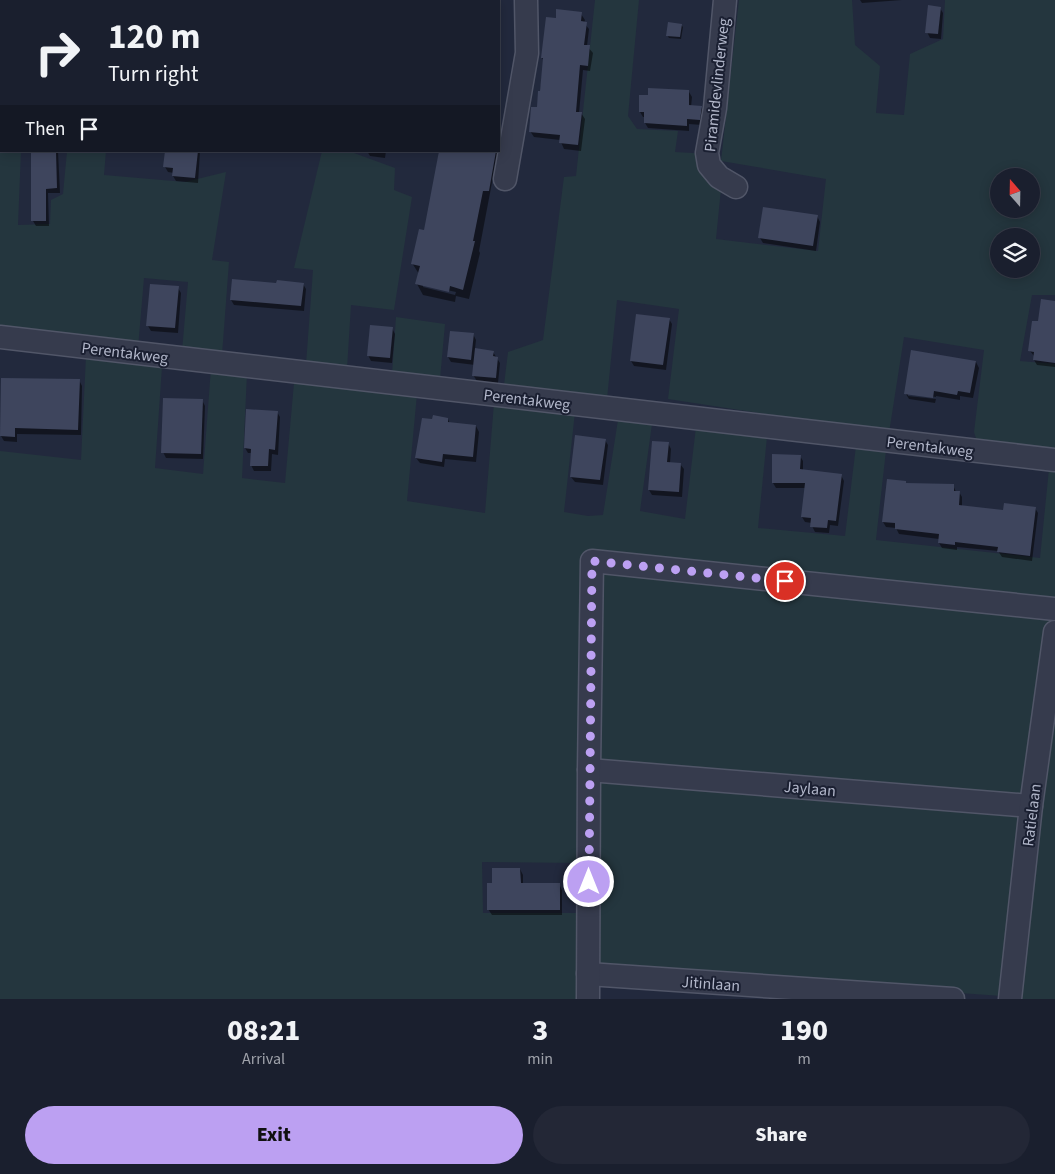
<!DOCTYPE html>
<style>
:root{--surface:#1a1f2e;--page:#232736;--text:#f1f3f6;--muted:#9fa2aa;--line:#383d4a;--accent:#bca0f2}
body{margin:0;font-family:"Source Sans 3",sans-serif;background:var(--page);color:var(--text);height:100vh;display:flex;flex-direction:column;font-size:19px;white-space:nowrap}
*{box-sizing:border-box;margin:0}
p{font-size:16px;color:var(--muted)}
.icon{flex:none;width:28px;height:28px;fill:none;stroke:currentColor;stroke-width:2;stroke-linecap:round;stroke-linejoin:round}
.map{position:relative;height:999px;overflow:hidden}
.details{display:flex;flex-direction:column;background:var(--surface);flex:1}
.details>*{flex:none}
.top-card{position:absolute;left:0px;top:0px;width:500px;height:152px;box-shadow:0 2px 12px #0003,0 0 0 1px var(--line);background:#1a1f2e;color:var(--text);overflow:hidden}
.needle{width:32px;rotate:340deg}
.fabs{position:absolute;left:990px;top:168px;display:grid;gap:10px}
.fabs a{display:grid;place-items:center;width:50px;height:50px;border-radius:50%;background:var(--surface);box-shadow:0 2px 12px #0003,0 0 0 1px var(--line);font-size:25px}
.pin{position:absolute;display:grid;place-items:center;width:42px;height:42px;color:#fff;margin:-21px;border:2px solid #fff;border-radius:50%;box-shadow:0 1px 5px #0007}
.me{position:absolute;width:55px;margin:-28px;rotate:0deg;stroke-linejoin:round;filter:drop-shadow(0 0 4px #0008)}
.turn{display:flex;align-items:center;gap:18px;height:105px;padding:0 25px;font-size:22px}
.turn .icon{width:65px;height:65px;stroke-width:2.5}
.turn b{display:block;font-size:35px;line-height:42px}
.then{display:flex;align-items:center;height:48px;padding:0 25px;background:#0003;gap:10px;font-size:19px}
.eta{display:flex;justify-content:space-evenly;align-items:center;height:85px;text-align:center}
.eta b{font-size:30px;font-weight:800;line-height:35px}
.cta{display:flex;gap:10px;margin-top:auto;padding:10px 25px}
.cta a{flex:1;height:58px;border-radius:30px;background:var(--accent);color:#111;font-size:20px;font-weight:800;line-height:58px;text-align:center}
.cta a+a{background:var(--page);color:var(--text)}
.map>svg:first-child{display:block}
</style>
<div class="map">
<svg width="1055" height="999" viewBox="0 0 1055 999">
<rect width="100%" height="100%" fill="#22293d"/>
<g fill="#24363e" fill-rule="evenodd">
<path d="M 165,0 L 389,0 L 383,1 Z"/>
<path d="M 595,0 L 639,0 L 628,116 L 637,129 L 678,131 L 675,152 L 710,154 L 721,189 L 716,239 L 818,251 L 826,179 L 721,161 L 739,0 L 852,0 L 855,45 L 880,66 L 876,113 L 904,115 L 910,54 L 943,39 L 945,0 L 1055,0 L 1055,295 L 1032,295 L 1020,361 L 1055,364 L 1055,454 L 978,444 L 974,432 L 984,350 L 904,337 L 889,433 L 668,399 L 679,309 L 617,300 L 607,399 L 504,385 L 508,352 L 543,340 L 564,177 L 576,176 ZM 999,176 L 1031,176 L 1031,209 L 999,209 ZM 999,236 L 1031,236 L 1031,269 L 999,269 Z"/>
<path d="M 0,124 L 1,151 L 21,151 L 18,225 L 50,224 L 51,200 L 63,194 L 67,151 L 106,151 L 104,175 L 185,182 L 226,172 L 212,260 L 229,262 L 222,355 L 182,351 L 188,282 L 144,278 L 138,348 L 0,332 Z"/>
<path d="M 322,151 L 355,151 L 354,153 L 395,168 L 394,190 L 412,197 L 394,310 L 351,305 L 347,369 L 306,364 L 313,270 L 294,268 Z"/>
<path d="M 396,317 L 445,324 L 440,379 L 392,374 Z"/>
<path d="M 86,356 L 162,367 L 155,468 L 203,474 L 211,368 L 247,374 L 242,478 L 285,483 L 294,383 L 417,394 L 407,501 L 485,513 L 494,403 L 575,412 L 564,512 L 588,516 L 603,515 L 618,420 L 652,424 L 640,511 L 685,519 L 696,427 L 767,437 L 758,528 L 845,536 L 856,446 L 886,450 L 876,540 L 1040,558 L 1049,469 L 1055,470 L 1055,603 L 588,553 L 583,863 L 482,862 L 483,913 L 581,913 L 580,999 L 0,999 L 0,451 L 81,460 Z"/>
<path d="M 598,567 L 1053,613 L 1026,800 L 594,764 Z"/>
<path d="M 1055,663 L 1055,999 L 1015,999 Z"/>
<path d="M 594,776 L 1024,814 L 1002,996 L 594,967 Z"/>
</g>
<g fill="#0007" fill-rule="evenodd">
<path d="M 90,0 L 116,0 L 117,1 L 90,1 Z"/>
<path d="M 860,0 L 902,0 L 862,3 Z"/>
<path d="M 940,8 L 943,13 L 941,39 L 930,38 L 927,32 Z"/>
<path d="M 581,14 L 585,20 L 584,23 L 589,29 L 587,46 L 593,53 L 590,71 L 583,70 L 579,113 L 581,113 L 585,119 L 581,151 L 564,149 L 560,140 L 534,137 L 530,131 L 538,109 L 544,61 L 542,58 L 557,20 Z"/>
<path d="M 681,25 L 683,27 L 681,39 L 669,38 L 667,35 Z"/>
<rect x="0" y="77" width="1" height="41"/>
<path d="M 689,92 L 692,97 L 691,107 L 701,107 L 704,112 L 702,125 L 689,124 L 689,131 L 648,128 L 645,123 L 645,117 L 643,117 L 640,112 Z"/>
<path d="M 499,133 L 505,144 L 500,173 L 494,172 L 479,251 L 480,253 L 469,299 L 456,296 L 455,302 L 423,295 L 417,284 L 419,274 L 412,263 L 425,231 L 439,154 L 438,151 L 499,151 ZM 423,285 L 456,292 L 455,295 L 423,287 Z"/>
<path d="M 32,151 L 58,151 L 60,193 L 48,193 L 49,226 L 36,226 L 33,221 Z"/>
<path d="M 166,151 L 200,151 L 198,183 L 176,181 L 173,176 L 174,173 L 168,172 L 165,167 Z"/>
<path d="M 367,151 L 386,151 L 385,158 L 370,156 Z"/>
<path d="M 817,216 L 820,222 L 816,251 L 763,243 L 760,238 Z"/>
<path d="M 277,284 L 303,284 L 306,289 L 304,311 L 234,305 L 231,300 Z"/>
<path d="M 178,288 L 181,293 L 178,333 L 151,331 L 148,326 Z"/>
<path d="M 1055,302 L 1055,367 L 1037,365 L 1034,360 L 1034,356 L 1030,351 Z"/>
<path d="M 669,319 L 672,324 L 666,370 L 634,366 L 631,361 Z"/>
<path d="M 392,328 L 395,334 L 392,363 L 371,361 L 368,355 Z"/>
<path d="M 473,334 L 476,340 L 475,349 L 493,352 L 500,363 L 498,383 L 477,381 L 473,375 L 475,365 L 451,362 L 448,357 Z"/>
<path d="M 976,362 L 979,368 L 973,398 L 960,396 L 960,400 L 936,396 L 936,397 L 908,393 L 908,396 L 936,399 L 935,403 L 909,399 L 906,394 Z"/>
<path d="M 79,380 L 82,386 L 81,435 L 17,434 L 17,442 L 4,441 L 1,436 Z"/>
<path d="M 202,400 L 205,406 L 203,459 L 166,458 L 163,452 Z"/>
<path d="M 277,412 L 280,417 L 278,455 L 272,454 L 271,471 L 254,471 L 251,465 L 252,453 L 248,453 L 245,448 Z"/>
<path d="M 448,419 L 450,424 L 476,426 L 479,432 L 476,462 L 445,459 L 444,467 L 420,463 L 416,458 Z"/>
<path d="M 605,440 L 608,445 L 603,485 L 575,482 L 571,477 Z"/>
<path d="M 668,443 L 671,449 L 670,463 L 680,464 L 684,469 L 682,497 L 652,495 L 649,490 Z"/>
<path d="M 800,456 L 803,461 L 803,471 L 841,475 L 844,481 L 838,526 L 830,525 L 829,533 L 815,532 L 812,526 L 812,523 L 805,522 L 802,517 L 806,488 L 776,488 L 773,483 Z"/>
<path d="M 905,482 L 906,484 L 953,485 L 956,492 L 959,492 L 962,497 L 962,506 L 1004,511 L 1035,508 L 1038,513 L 1032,561 L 1002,557 L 998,551 L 957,547 L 957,550 L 942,548 L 939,543 L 939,539 L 899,534 L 896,528 L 886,527 L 883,522 Z"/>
<path d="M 520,869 L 523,875 L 523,884 L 559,884 L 562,890 L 562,915 L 492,915 L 488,909 L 494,884 Z"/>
</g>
<g fill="#3e455d">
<path d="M 928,5 L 941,7 L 938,34 L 925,33 Z"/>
<path d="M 556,9 L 582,12 L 581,21 L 587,22 L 584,45 L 590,45 L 588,66 L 580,65 L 576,112 L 582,112 L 578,145 L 559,143 L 560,135 L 529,132 L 531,107 L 537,107 L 538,91 L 540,91 L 543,58 L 541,58 L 546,17 L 556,18 Z"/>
<path d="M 668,22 L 682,24 L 680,37 L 666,36 Z"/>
<path d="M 648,88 L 689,90 L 689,105 L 702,106 L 700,120 L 687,119 L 687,126 L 644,123 L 644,112 L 639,112 L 639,95 L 648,95 Z"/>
<path d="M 31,151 L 56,151 L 57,188 L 46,189 L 46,221 L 31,221 Z"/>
<path d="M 165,151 L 198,151 L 195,178 L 172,176 L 173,168 L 163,167 Z"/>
<path d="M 439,151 L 496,151 L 489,191 L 483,191 L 473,241 L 475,241 L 463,290 L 450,286 L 449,292 L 415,284 L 420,266 L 411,264 L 419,229 L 424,230 Z"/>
<path d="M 763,207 L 818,215 L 813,246 L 758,238 Z"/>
<path d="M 232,279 L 276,283 L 277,280 L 304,283 L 301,306 L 230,300 Z"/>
<path d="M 150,284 L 179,286 L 175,328 L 146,326 Z"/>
<path d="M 1041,299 L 1055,301 L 1055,363 L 1033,360 L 1034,352 L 1028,351 L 1032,321 L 1038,321 Z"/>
<path d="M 636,314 L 670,318 L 663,365 L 630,361 Z"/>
<path d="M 370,325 L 393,327 L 390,358 L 367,356 Z"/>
<path d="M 450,331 L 474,333 L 471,360 L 447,357 Z"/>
<path d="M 475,348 L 494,351 L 493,356 L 498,357 L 496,378 L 472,376 Z"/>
<path d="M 911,350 L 976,361 L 970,393 L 958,391 L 957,395 L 934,391 L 933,398 L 904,394 Z"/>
<path d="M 1,378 L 80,379 L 78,430 L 15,428 L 15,437 L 0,436 Z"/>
<path d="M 163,398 L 203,399 L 201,454 L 161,453 Z"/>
<path d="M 246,409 L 278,411 L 275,450 L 269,449 L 268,466 L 250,466 L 251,449 L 244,448 Z"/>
<path d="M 433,415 L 448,418 L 448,422 L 476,425 L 473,457 L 443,454 L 442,462 L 415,458 L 422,418 L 432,419 Z"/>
<path d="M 575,435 L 606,439 L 600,480 L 570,477 Z"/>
<path d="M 652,441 L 669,442 L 667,462 L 681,463 L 679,492 L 648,490 Z"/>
<path d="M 772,454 L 801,455 L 800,469 L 842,474 L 836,521 L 828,520 L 827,528 L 810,527 L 811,518 L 801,517 L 805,483 L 772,483 Z"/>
<path d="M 887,479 L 906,481 L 906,483 L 954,484 L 954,491 L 960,491 L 959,505 L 1003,510 L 1004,503 L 1036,507 L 1030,556 L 997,552 L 998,547 L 955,542 L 955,545 L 938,543 L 939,534 L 895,529 L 895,523 L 882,522 Z"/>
<path d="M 492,868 L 520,868 L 521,883 L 560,883 L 560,910 L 487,910 L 487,883 L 492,883 Z"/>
</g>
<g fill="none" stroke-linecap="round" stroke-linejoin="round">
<g stroke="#515668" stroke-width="25">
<g id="minor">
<path d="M 38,0 L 38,1"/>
<path d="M 725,0 L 715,108 L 707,153 L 709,165 L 719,177 L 736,187"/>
<path d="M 423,1 L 429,0"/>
<path d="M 0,31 L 1,31"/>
<path d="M 505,179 L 527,53 L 526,0"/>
<path d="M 0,337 L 1055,460"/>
<path d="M 589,770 L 1031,806"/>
<path d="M 588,974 L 953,999"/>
<path d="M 588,999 L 589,770 L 592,561 L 1055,609"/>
<path d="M 1010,999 L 1031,806 L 1055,632"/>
</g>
</g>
<use href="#minor" stroke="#363b4d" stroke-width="22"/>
</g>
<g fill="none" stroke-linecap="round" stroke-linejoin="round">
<path stroke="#bca0f2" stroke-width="9" stroke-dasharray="0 16.2" d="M 589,882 L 592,561 L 785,581"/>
</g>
<g text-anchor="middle" stroke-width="4" stroke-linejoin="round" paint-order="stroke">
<g font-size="16" fill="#b1b6c9" stroke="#1b2032">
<text transform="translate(716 85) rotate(-84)" y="6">Piramidevlinderweg</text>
<text transform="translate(125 352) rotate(7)" y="6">Perentakweg</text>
<text transform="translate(527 399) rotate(7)" y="6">Perentakweg</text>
<text transform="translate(930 446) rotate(7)" y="6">Perentakweg</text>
<text transform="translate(810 788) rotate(5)" y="6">Jaylaan</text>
<text transform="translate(1031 815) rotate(-83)" y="6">Ratielaan</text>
<text transform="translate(711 983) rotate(4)" y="6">Jitinlaan</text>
</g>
</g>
</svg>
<div class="fabs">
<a><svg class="needle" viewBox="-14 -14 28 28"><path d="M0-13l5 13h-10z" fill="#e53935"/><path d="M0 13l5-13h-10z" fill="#9fa2aa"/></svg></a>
<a><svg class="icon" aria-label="layers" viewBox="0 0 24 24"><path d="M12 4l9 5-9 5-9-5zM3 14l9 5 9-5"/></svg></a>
</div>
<div class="pin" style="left:785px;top:581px;background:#d93025"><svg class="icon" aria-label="arrive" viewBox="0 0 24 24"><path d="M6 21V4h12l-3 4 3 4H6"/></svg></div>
<svg class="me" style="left:589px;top:882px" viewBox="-20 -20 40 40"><circle r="17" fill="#bca0f2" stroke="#fff" stroke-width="3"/><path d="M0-11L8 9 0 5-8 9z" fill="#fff"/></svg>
<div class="top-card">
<div class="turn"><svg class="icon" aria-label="right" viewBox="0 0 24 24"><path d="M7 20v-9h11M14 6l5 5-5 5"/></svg><div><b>120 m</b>Turn right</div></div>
<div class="then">Then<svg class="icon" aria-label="arrive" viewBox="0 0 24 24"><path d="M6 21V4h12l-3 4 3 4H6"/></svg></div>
</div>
</div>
<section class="details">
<div class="eta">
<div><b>08:21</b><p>Arrival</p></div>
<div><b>3</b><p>min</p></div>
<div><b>190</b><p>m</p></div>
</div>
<div class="cta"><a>Exit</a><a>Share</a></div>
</section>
